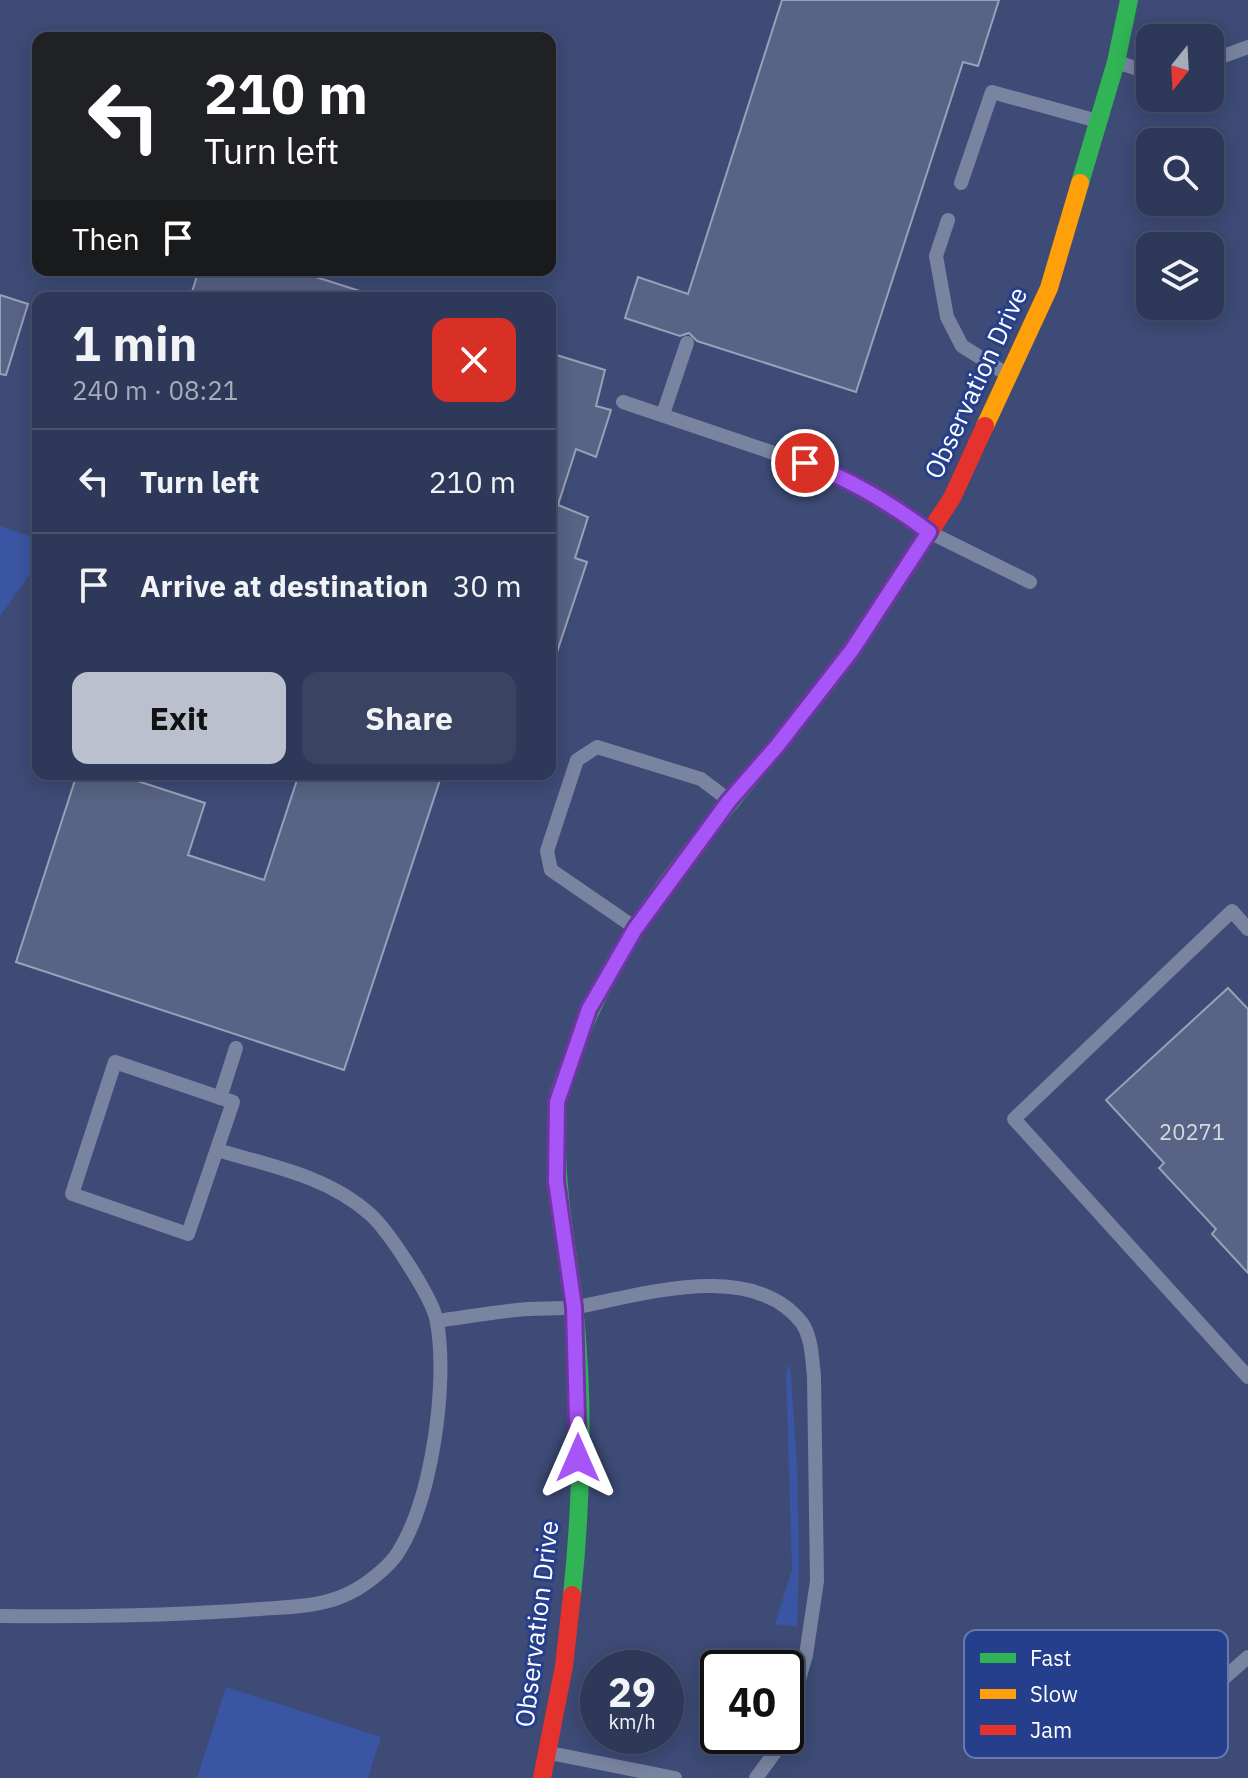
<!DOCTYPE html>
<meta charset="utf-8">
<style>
:root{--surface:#2e3858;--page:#3a4361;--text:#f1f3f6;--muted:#a7acba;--line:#49526e;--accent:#bbc0cf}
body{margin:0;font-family:"IBM Plex Sans",sans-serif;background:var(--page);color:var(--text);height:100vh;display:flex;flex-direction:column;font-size:30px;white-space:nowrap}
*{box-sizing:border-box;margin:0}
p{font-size:26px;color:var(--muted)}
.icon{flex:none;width:44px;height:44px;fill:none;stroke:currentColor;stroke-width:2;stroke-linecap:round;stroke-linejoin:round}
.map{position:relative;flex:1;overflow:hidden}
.sheet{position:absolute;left:32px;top:292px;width:524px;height:488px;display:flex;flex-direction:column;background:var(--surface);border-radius:16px;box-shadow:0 4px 20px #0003,0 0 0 2px var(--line)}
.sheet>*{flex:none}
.hud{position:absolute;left:32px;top:32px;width:524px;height:244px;border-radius:16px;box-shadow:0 4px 20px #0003,0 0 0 2px var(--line);background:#202124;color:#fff;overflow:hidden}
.needle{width:52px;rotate:198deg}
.buttons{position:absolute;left:1136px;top:24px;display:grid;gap:16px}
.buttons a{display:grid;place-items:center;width:88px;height:88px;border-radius:16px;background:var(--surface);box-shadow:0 4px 20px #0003,0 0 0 2px var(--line);font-size:40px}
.speed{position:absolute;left:580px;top:1650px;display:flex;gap:16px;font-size:40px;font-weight:700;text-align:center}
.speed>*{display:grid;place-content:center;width:104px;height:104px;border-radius:50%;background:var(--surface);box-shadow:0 4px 20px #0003,0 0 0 2px var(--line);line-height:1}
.speed small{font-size:20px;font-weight:400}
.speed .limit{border:4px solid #111;border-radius:12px;background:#fff;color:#111}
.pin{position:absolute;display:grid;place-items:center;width:68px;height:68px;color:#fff;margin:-34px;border:4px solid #fff;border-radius:50%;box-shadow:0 2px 8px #0007}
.me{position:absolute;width:88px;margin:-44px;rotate:0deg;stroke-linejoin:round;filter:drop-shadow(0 0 6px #0008)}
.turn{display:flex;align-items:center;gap:28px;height:168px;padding:0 40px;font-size:36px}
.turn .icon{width:104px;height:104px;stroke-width:2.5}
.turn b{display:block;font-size:56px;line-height:68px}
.then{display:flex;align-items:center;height:76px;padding:0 40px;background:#0003;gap:16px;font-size:30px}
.round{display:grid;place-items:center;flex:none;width:84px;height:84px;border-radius:16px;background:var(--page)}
.summary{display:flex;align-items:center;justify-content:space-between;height:136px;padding:0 40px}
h1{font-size:48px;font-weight:700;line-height:60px}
.primary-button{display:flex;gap:16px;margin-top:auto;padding:16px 40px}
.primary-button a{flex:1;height:92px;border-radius:16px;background:var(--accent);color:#111;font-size:32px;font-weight:700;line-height:92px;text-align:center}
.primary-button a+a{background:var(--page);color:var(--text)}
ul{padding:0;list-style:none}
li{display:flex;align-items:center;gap:24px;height:104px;padding:0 40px;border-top:2px solid var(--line)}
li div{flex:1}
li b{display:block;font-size:30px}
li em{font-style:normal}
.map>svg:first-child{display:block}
</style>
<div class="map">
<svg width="1248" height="1778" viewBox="0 0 1248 1778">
<rect width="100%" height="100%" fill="#3d4b76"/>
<g fill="#3a55a3">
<path d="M 0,526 L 38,539 L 38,563 L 0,616 Z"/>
<path d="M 790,1364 L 797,1465 L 799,1563 L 797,1627 L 775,1624 L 792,1570 L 786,1371 Z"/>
<path d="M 226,1687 L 381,1737 L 368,1778 L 197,1778 Z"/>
</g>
<g fill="#586485" stroke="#99a1b8" stroke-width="2">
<path d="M 782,0 L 999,0 L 978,66 L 963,62 L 856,392 L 697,341 L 689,333 L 680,336 L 625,318 L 638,277 L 688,294 Z"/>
<path d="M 199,270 L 294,270 L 363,292 L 362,298 L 190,298 Z"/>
<path d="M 0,295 L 28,304 L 6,375 L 0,374 Z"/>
<path d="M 550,353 L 605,370 L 596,406 L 611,410 L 596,457 L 576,449 L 558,505 L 588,517 L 575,558 L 587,562 L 555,658 L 550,657 Z"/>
<path d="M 77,774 L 116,774 L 205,803 L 188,855 L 264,880 L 299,774 L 442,774 L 344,1070 L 16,962 Z"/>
<path d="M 1228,988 L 1248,1009 L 1248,1273 L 1212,1234 L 1216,1229 L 1159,1168 L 1164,1163 L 1106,1100 Z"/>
</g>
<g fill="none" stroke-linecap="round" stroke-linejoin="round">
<g stroke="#7984a1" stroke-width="14">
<path d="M 1210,61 L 1248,47"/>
<path d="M 1120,63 L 1150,73"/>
<path d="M 961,183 L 992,92 L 1094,120"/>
<path d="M 948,220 L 936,256 L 947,317 L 962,346 L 1005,373"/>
<path d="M 623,402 L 833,473 L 885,500 L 929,532 L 1030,582"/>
<path d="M 663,414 L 687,343"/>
<path d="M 634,927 L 551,870 L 547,851 L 577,760 L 597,747 L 701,779 L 726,798"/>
<path d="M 1248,929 L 1232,911 L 1014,1119 L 1248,1377"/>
<path d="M 115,1062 L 233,1102 L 188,1234 L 72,1194 Z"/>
<path d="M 220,1098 L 236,1048"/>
<path d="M 437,1321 C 467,1317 498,1311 528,1309 C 544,1308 561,1309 577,1307 C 641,1295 753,1259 802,1323 C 812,1338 812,1359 814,1376 L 817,1581 L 806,1655 L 786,1725"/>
<path d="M 0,1616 C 87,1617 173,1616 260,1609 C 287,1607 317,1607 343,1596 C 361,1589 389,1568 399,1551 C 432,1497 448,1384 437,1322 C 433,1298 389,1232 371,1215 C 328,1176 271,1166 217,1150"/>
<path d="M 1165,1730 L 1248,1657"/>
<path d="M 550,1753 L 675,1778"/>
<path d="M 756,1778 L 781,1744 L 783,1736"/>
</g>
<g stroke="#30b455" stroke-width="18">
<path d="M 1080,183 L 1116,62 L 1129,0"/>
<path d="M 572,1595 C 582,1500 584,1400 574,1305 C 568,1249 556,1194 557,1137 C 557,1126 555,1112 557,1101 C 560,1086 568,1070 573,1055 C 631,887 773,770 869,624"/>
</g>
<path stroke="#ff9f0a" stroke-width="18" d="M 985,426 L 1049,288 L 1080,183"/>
<g stroke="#e5322d" stroke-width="18">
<path d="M 869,624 L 952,498 L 985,426"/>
<path d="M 542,1778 L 564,1666 L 572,1595"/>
</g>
</g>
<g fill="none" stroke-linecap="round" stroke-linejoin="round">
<g stroke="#6d37a1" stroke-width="20">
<path id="route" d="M 578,1458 L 574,1307 L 556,1181 L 557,1102 L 589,1009 L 635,929 L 729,801 L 777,746 L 852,650 L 929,532 C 890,503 851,479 805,463"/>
</g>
<use href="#route" stroke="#a855f7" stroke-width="14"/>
</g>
<g text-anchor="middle" stroke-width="6" stroke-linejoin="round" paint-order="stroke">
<g font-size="22" fill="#d5d8e0">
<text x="1192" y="1140">20271</text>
</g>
<g font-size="26" fill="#fff" stroke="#263f8d">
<text transform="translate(976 383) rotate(-65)" y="9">Observation Drive</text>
<text transform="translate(537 1624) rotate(-83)" y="9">Observation Drive</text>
</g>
</g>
<rect x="964" y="1630" width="264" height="128" rx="12" fill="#263f8d" stroke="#6779af" stroke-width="2"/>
<rect x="980" y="1653" width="36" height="10" fill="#30b455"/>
<rect x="980" y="1689" width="36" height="10" fill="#ff9f0a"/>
<rect x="980" y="1725" width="36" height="10" fill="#e5322d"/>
<g font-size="22" fill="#fff">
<text x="1030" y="1666">Fast</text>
<text x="1030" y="1702">Slow</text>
<text x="1030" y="1738">Jam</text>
</g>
</svg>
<div class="buttons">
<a><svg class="needle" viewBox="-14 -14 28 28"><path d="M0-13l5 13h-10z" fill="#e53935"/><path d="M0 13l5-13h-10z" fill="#a7acba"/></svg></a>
<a><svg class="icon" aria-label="search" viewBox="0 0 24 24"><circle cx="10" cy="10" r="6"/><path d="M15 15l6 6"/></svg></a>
<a><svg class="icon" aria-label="layers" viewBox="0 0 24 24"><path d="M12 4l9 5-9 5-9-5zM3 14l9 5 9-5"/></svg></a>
</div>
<div class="speed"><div>29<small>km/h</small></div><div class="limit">40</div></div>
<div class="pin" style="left:805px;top:463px;background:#d93025"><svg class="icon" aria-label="arrive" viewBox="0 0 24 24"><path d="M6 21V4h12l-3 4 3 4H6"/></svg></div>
<svg class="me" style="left:578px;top:1458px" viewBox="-20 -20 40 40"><path d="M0-17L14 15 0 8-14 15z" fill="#a855f7" stroke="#fff" stroke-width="4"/></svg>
<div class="hud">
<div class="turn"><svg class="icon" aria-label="left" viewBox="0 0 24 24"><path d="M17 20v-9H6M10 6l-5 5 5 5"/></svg><div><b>210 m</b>Turn left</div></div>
<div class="then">Then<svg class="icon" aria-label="arrive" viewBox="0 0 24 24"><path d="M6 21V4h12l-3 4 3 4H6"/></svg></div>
</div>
<section class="sheet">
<div class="summary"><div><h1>1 min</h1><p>240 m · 08:21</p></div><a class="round" style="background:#d93025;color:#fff"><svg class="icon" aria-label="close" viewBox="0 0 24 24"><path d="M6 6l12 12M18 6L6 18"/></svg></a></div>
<ul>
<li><svg class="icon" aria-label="left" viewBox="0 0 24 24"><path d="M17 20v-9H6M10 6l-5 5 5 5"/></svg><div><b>Turn left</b></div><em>210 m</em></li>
<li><svg class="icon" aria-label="arrive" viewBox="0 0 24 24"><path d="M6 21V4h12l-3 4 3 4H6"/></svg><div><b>Arrive at destination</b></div><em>30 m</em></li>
</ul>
<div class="primary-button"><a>Exit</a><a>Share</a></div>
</section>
</div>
